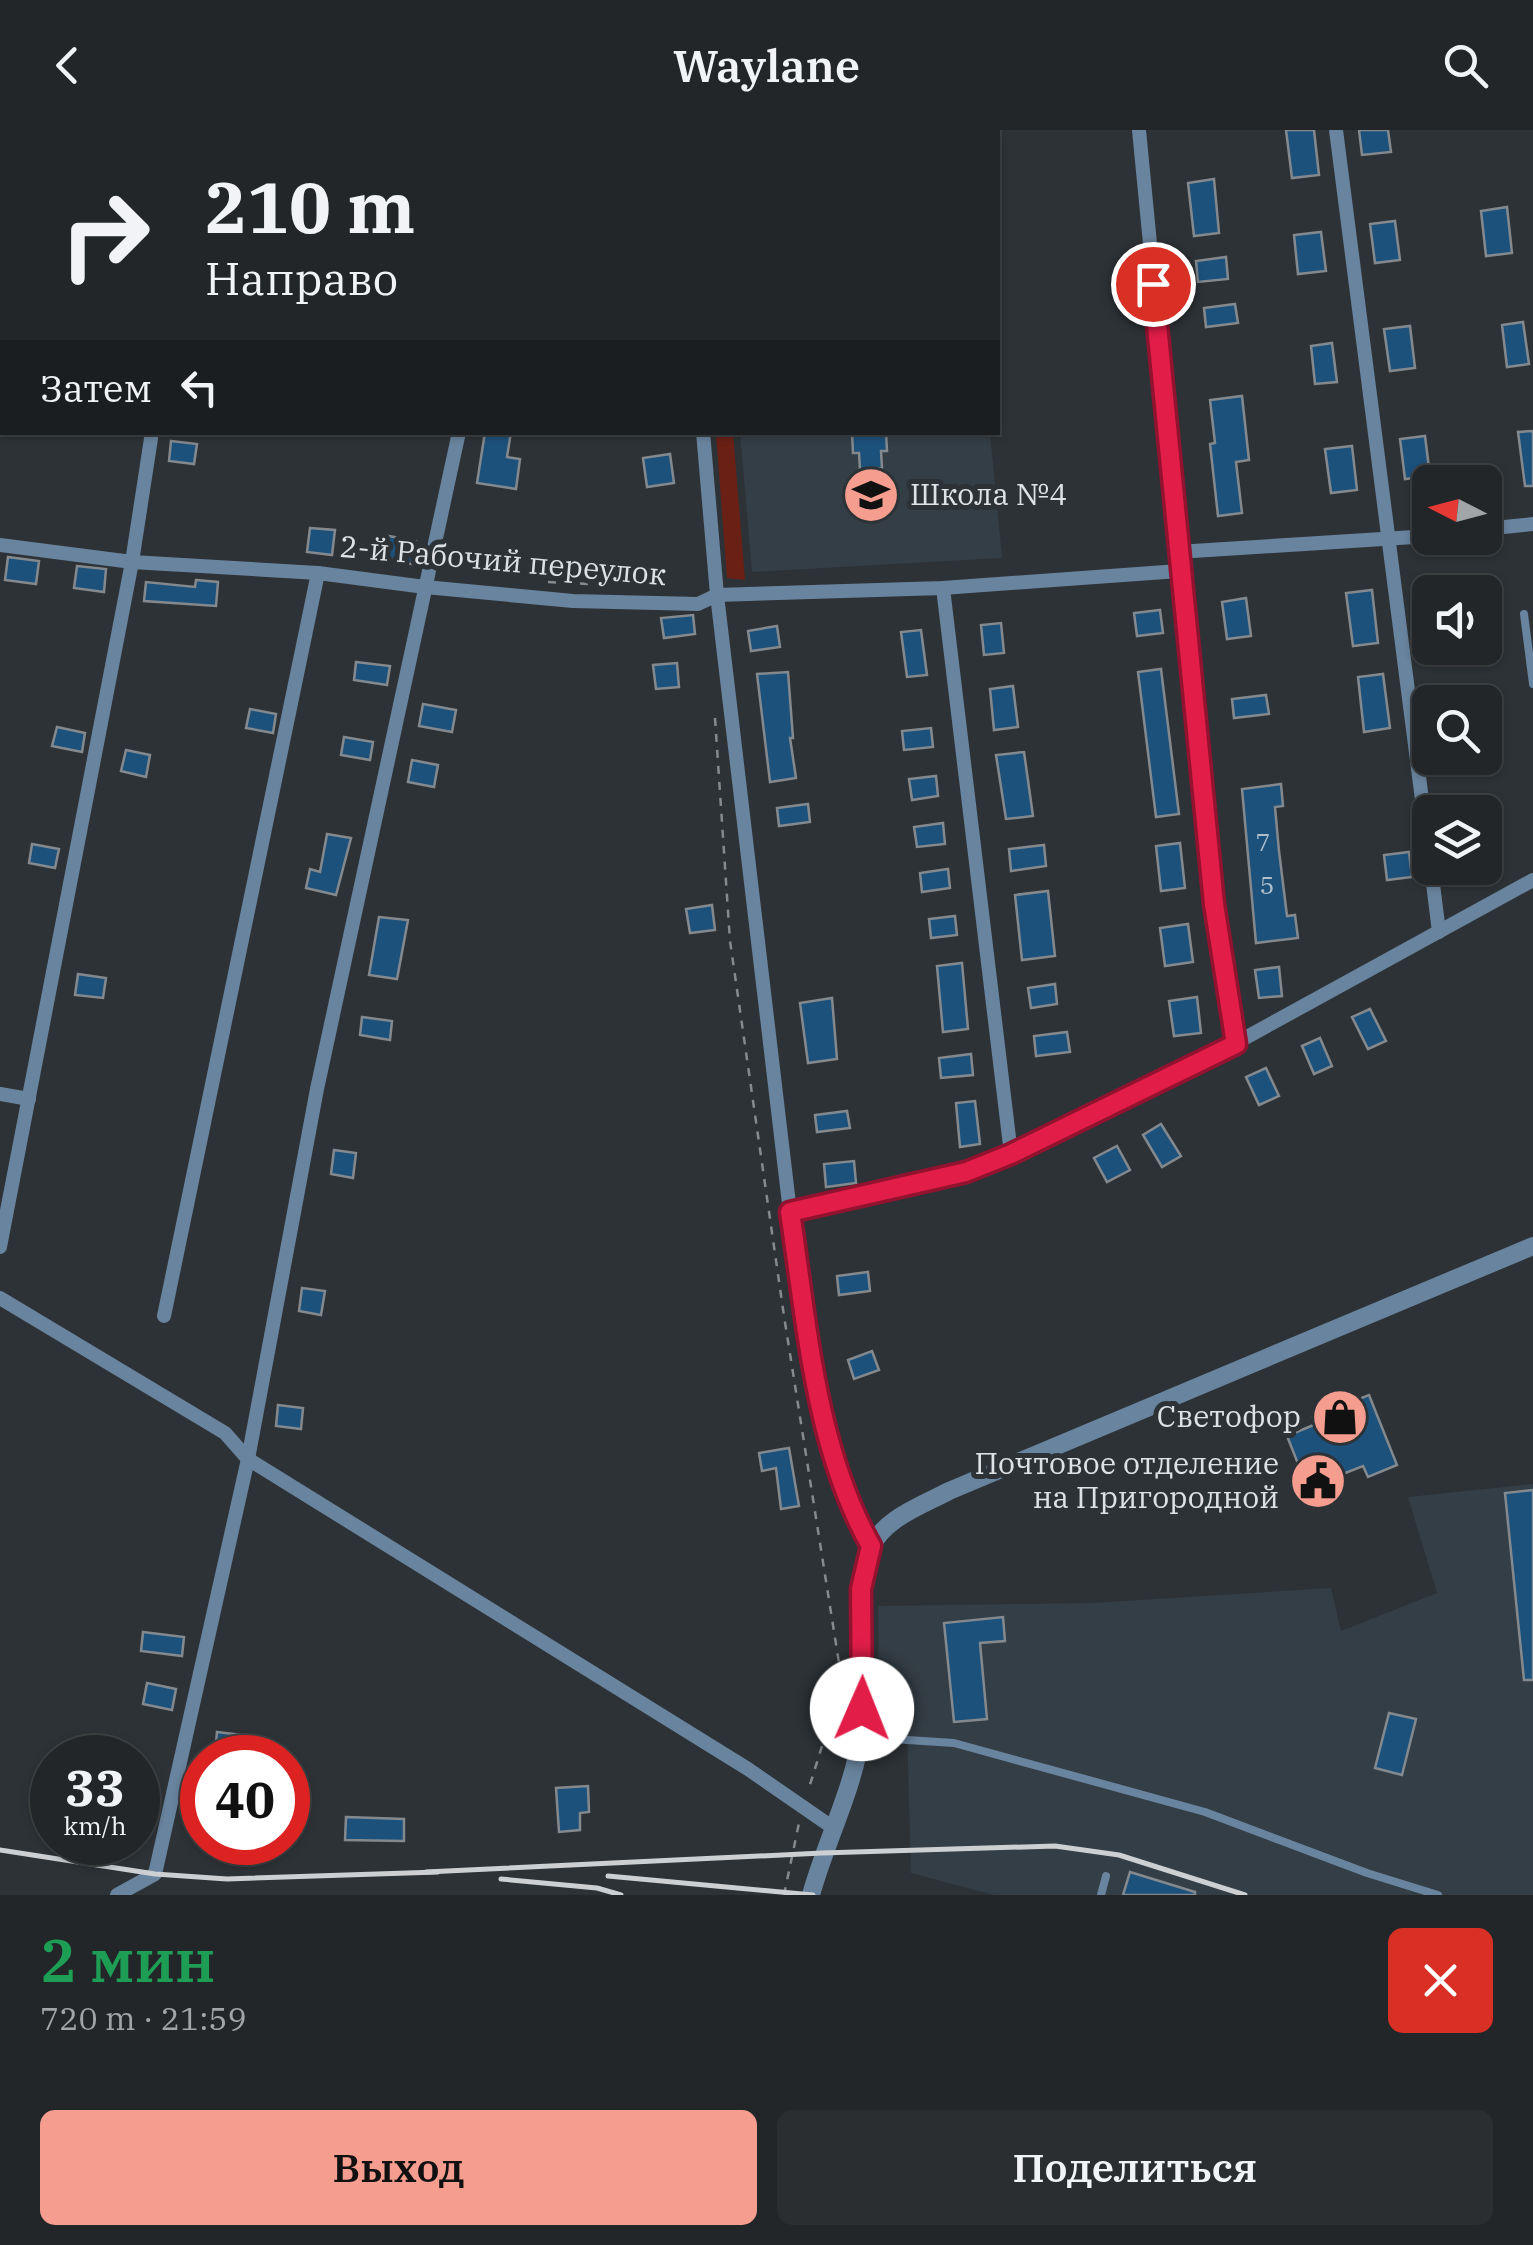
<!DOCTYPE html>
<html lang="ru">
<meta charset="utf-8">
<style>
:root{--surface:#222628;--page:#2a2e30;--text:#f1f3f6;--muted:#a2a5a8;--line:#3f4345;--accent:#f59d8e}
body{margin:0;font-family:"IBM Plex Serif",serif;background:var(--page);color:var(--text);height:100vh;display:flex;flex-direction:column;font-size:38px;white-space:nowrap}
*{box-sizing:border-box;margin:0}
p{font-size:32px;color:var(--muted)}
.icon{flex:none;width:55px;height:55px;fill:none;stroke:currentColor;stroke-width:2;stroke-linecap:round;stroke-linejoin:round}
.map{position:relative;height:1765px;overflow:hidden}
.details{display:flex;flex-direction:column;background:var(--surface);flex:1}
.details>*{flex:none}
.top-card{position:absolute;left:0px;top:0px;width:1000px;height:305px;box-shadow:0 2px 8px #0004,0 0 0 2px var(--line);background:#222628;color:var(--text);overflow:hidden}
.needle{width:65px;rotate:276deg}
.buttons{position:absolute;left:1412px;top:335px;display:grid;gap:20px}
.buttons a{display:grid;place-items:center;width:90px;height:90px;border-radius:15px;background:var(--surface);box-shadow:0 2px 8px #0004,0 0 0 2px var(--line);font-size:50px}
.speed{position:absolute;left:30px;top:1605px;display:flex;gap:20px;font-size:50px;font-weight:700;text-align:center}
.speed>*{display:grid;place-content:center;width:130px;height:130px;border-radius:50%;background:var(--surface);box-shadow:0 2px 8px #0004,0 0 0 2px var(--line);line-height:1}
.speed small{font-size:25px;font-weight:400}
.speed .limit{border:15px solid #d22;background:#fff;color:#111}
.pin{position:absolute;display:grid;place-items:center;width:85px;height:85px;color:#fff;margin:-42px;border:5px solid #fff;border-radius:50%;box-shadow:0 2px 10px #0007}
.me{position:absolute;width:110px;margin:-55px;rotate:1deg;stroke-linejoin:round;filter:drop-shadow(0 0 8px #0008)}
.turn{display:flex;align-items:center;gap:35px;height:210px;padding:0 40px;font-size:45px}
.turn .icon{width:130px;height:130px;stroke-width:2.5}
.turn b{display:block;font-size:70px;line-height:85px}
.then{display:flex;align-items:center;height:95px;padding:0 40px;background:#0003;gap:20px;font-size:38px}
.round{display:grid;place-items:center;flex:none;width:105px;height:105px;border-radius:15px;background:var(--page)}
.headline{display:flex;align-items:center;justify-content:space-between;height:170px;padding:0 40px}
h1{font-size:60px;font-weight:600;line-height:75px;color:#1e9e55}
.primary-button{display:flex;gap:20px;margin-top:auto;padding:20px 40px}
.primary-button a{flex:1;height:115px;border-radius:15px;background:var(--accent);color:#111;font-size:40px;font-weight:600;line-height:115px;text-align:center}
.primary-button a+a{background:var(--page);color:var(--text)}
header{display:flex;justify-content:space-between;align-items:center;height:130px;padding:0 40px;background:var(--surface);font-size:45px;font-weight:600}
.map>svg:first-child{display:block}
</style>
<header><svg class="icon" aria-label="back" viewBox="0 0 24 24"><path d="M15 5l-7 7 7 7"/></svg>Waylane<svg class="icon" aria-label="search" viewBox="0 0 24 24"><circle cx="10" cy="10" r="6"/><path d="M15 15l6 6"/></svg></header>
<div class="map">
<svg width="1533" height="1765" viewBox="0 0 1533 1765">
<rect width="100%" height="100%" fill="#2d3236"/>
<g fill="#343e46">
<path d="M 740,303 L 990,303 L 1002,428 L 752,442 Z"/>
<path d="M 1533,1354 L 1533,1765 L 994,1765 L 911,1743 L 907,1600 L 879,1593 L 878,1476 L 1093,1473 L 1331,1458 L 1341,1501 L 1437,1463 L 1408,1367 Z"/>
</g>
<path fill="#6b2016" d="M 716,303 L 733,303 L 745,450 L 727,448 Z"/>
<g fill="#1c517c" stroke="#84898e" stroke-width="2.5">
<path d="M 1286,0 L 1314,0 L 1319,45 L 1292,48 Z"/>
<path d="M 1359,0 L 1388,0 L 1391,22 L 1362,25 Z"/>
<path d="M 1214,49 L 1219,103 L 1194,106 L 1188,53 Z"/>
<path d="M 1507,77 L 1512,123 L 1486,126 L 1481,81 Z"/>
<path d="M 1395,91 L 1400,130 L 1375,133 L 1370,94 Z"/>
<path d="M 1321,102 L 1326,141 L 1298,144 L 1294,105 Z"/>
<path d="M 1226,127 L 1228,149 L 1198,152 L 1196,131 Z"/>
<path d="M 1235,174 L 1238,193 L 1206,197 L 1204,178 Z"/>
<path d="M 1523,192 L 1529,234 L 1507,237 L 1502,195 Z"/>
<path d="M 1410,196 L 1415,238 L 1390,241 L 1384,199 Z"/>
<path d="M 1332,213 L 1337,252 L 1315,254 L 1311,216 Z"/>
<path d="M 1242,266 L 1249,330 L 1236,332 L 1242,383 L 1218,386 L 1210,314 L 1215,313 L 1210,270 Z"/>
<path d="M 1533,301 L 1533,356 L 1525,356 L 1518,302 Z"/>
<path d="M 485,302 L 511,302 L 507,327 L 520,329 L 516,359 L 477,353 Z"/>
<path d="M 852,302 L 886,302 L 887,321 L 881,321 L 882,338 L 860,340 L 859,323 L 853,323 Z"/>
<path d="M 1425,306 L 1430,346 L 1405,349 L 1400,309 Z"/>
<path d="M 171,311 L 197,314 L 194,334 L 169,331 Z"/>
<path d="M 1352,316 L 1357,360 L 1331,363 L 1325,319 Z"/>
<path d="M 670,324 L 674,353 L 647,357 L 643,328 Z"/>
<path d="M 310,398 L 335,400 L 332,425 L 307,422 Z"/>
<path d="M 378,404 L 416,411 L 412,434 L 374,427 Z"/>
<path d="M 8,427 L 39,431 L 36,454 L 5,450 Z"/>
<path d="M 77,436 L 106,439 L 104,462 L 74,458 Z"/>
<path d="M 196,450 L 218,452 L 216,476 L 144,471 L 146,452 L 195,457 Z"/>
<path d="M 1372,460 L 1378,513 L 1353,516 L 1346,463 Z"/>
<path d="M 1246,468 L 1251,506 L 1227,509 L 1222,472 Z"/>
<path d="M 1160,480 L 1163,503 L 1137,506 L 1134,483 Z"/>
<path d="M 693,485 L 695,504 L 664,508 L 661,488 Z"/>
<path d="M 1001,493 L 1004,523 L 984,525 L 981,495 Z"/>
<path d="M 777,496 L 780,517 L 751,521 L 748,501 Z"/>
<path d="M 921,500 L 927,545 L 907,547 L 901,502 Z"/>
<path d="M 356,532 L 390,536 L 387,555 L 354,550 Z"/>
<path d="M 677,533 L 679,557 L 656,559 L 653,535 Z"/>
<path d="M 1161,539 L 1179,684 L 1156,687 L 1138,542 Z"/>
<path d="M 788,542 L 793,608 L 790,608 L 796,648 L 770,652 L 757,544 Z"/>
<path d="M 1383,544 L 1390,598 L 1364,602 L 1358,547 Z"/>
<path d="M 1013,556 L 1018,597 L 994,600 L 990,559 Z"/>
<path d="M 1266,565 L 1269,584 L 1234,588 L 1232,569 Z"/>
<path d="M 423,574 L 456,580 L 452,602 L 419,596 Z"/>
<path d="M 250,579 L 276,584 L 273,603 L 246,598 Z"/>
<path d="M 57,597 L 85,603 L 82,622 L 52,616 Z"/>
<path d="M 931,598 L 933,617 L 904,620 L 902,601 Z"/>
<path d="M 344,607 L 373,612 L 370,630 L 341,625 Z"/>
<path d="M 126,620 L 150,625 L 146,647 L 121,641 Z"/>
<path d="M 1024,622 L 1033,686 L 1006,689 L 996,625 Z"/>
<path d="M 412,630 L 438,635 L 434,657 L 408,652 Z"/>
<path d="M 936,646 L 938,666 L 912,670 L 909,649 Z"/>
<path d="M 1281,654 L 1283,676 L 1275,677 L 1279,721 L 1287,786 L 1295,785 L 1298,808 L 1256,813 L 1242,659 Z"/>
<path d="M 808,674 L 810,692 L 779,696 L 777,678 Z"/>
<path d="M 943,693 L 945,714 L 917,717 L 914,697 Z"/>
<path d="M 327,704 L 351,708 L 336,765 L 306,758 L 310,739 L 320,742 Z"/>
<path d="M 1180,713 L 1185,758 L 1161,761 L 1156,716 Z"/>
<path d="M 32,714 L 59,719 L 55,738 L 29,733 Z"/>
<path d="M 1044,715 L 1046,736 L 1011,741 L 1009,719 Z"/>
<path d="M 1409,722 L 1412,747 L 1387,750 L 1384,725 Z"/>
<path d="M 948,739 L 950,758 L 922,762 L 920,743 Z"/>
<path d="M 1048,761 L 1055,826 L 1022,830 L 1015,765 Z"/>
<path d="M 712,775 L 715,800 L 690,803 L 686,779 Z"/>
<path d="M 955,786 L 957,805 L 931,808 L 929,789 Z"/>
<path d="M 379,787 L 408,790 L 397,849 L 369,845 Z"/>
<path d="M 1188,794 L 1193,832 L 1165,836 L 1160,798 Z"/>
<path d="M 962,833 L 968,899 L 943,902 L 937,836 Z"/>
<path d="M 1279,837 L 1282,866 L 1259,868 L 1255,840 Z"/>
<path d="M 78,844 L 106,848 L 103,868 L 75,865 Z"/>
<path d="M 1055,854 L 1057,874 L 1031,878 L 1028,858 Z"/>
<path d="M 1197,867 L 1201,903 L 1174,906 L 1169,871 Z"/>
<path d="M 832,868 L 837,929 L 808,933 L 800,873 Z"/>
<path d="M 1370,879 L 1386,911 L 1368,919 L 1352,887 Z"/>
<path d="M 362,887 L 392,891 L 390,910 L 360,905 Z"/>
<path d="M 1067,902 L 1070,922 L 1036,926 L 1034,906 Z"/>
<path d="M 1320,908 L 1332,936 L 1314,944 L 1302,916 Z"/>
<path d="M 971,924 L 973,945 L 941,948 L 939,928 Z"/>
<path d="M 1266,938 L 1279,966 L 1259,975 L 1246,947 Z"/>
<path d="M 975,971 L 980,1014 L 960,1017 L 956,973 Z"/>
<path d="M 847,981 L 850,998 L 817,1002 L 815,985 Z"/>
<path d="M 1161,994 L 1181,1026 L 1162,1037 L 1143,1005 Z"/>
<path d="M 1117,1016 L 1130,1040 L 1107,1052 L 1094,1028 Z"/>
<path d="M 334,1020 L 356,1023 L 353,1048 L 331,1044 Z"/>
<path d="M 854,1031 L 856,1053 L 826,1057 L 824,1034 Z"/>
<path d="M 868,1142 L 870,1161 L 839,1165 L 837,1146 Z"/>
<path d="M 302,1158 L 325,1161 L 321,1185 L 299,1181 Z"/>
<path d="M 872,1221 L 879,1240 L 854,1249 L 848,1230 Z"/>
<path d="M 1369,1265 L 1397,1335 L 1368,1347 L 1363,1336 L 1335,1347 L 1340,1358 L 1312,1369 L 1287,1306 L 1316,1294 L 1313,1287 Z"/>
<path d="M 278,1275 L 303,1278 L 301,1299 L 276,1296 Z"/>
<path d="M 789,1318 L 799,1376 L 781,1379 L 776,1338 L 762,1341 L 759,1323 Z"/>
<path d="M 1533,1360 L 1533,1550 L 1524,1550 L 1505,1363 Z"/>
<path d="M 1003,1487 L 1005,1511 L 980,1513 L 987,1589 L 954,1592 L 944,1493 Z"/>
<path d="M 143,1502 L 184,1507 L 182,1526 L 141,1521 Z"/>
<path d="M 147,1553 L 176,1559 L 172,1580 L 143,1574 Z"/>
<path d="M 1389,1583 L 1416,1589 L 1402,1645 L 1375,1638 Z"/>
<path d="M 217,1602 L 243,1605 L 240,1625 L 215,1622 Z"/>
<path d="M 588,1656 L 589,1682 L 580,1683 L 580,1700 L 559,1702 L 556,1658 Z"/>
<path d="M 346,1687 L 404,1689 L 404,1711 L 345,1710 Z"/>
<path d="M 1130,1742 L 1195,1762 L 1195,1765 L 1123,1765 Z"/>
</g>
<g fill="none" stroke-linecap="round" stroke-linejoin="round">
<g stroke="#868a8d" stroke-width="2.5" stroke-dasharray="8 8" stroke-linecap="butt">
<path d="M 548,452 L 610,455"/>
<path d="M 715,588 L 730,811 L 784,1186 L 842,1552 L 808,1661"/>
<path d="M 784,1765 L 799,1693"/>
</g>
<g stroke="#69849e" stroke-width="8">
<path d="M 1524,484 L 1533,554"/>
<path d="M 861,1607 L 954,1613 L 1205,1682 L 1367,1743 L 1438,1765"/>
<path d="M 1101,1765 L 1106,1746"/>
</g>
<g stroke="#69849e" stroke-width="14">
<path d="M 677,0 L 677,2"/>
<path d="M 1139,0 L 1214,774 L 1236,913"/>
<path d="M 1336,0 L 1430,732"/>
<path d="M 186,2 L 186,0"/>
<path d="M 521,2 L 521,0"/>
<path d="M 703,302 L 717,465 L 790,1082 L 818,1262 L 849,1377 L 871,1416"/>
<path d="M 1485,399 L 1533,394"/>
<path d="M 0,415 L 132,432 L 318,443 L 425,457 L 573,471 L 698,474 L 717,465 L 943,458 L 1179,441"/>
<path d="M 1177,422 L 1430,406"/>
<path d="M 943,458 L 1011,1024"/>
<path d="M 1431,738 L 1439,802"/>
<path d="M 0,964 L 29,969"/>
<path d="M 790,1082 L 965,1043 L 1011,1024 L 1236,913 L 1533,750"/>
<path d="M 0,1117 L 132,432 L 152,302"/>
<path d="M 0,1168 L 225,1303 L 248,1329 L 748,1639 L 832,1697"/>
<path d="M 164,1186 L 318,443"/>
<path d="M 117,1765 L 155,1744 L 248,1329 L 317,959 L 459,302"/>
</g>
<path stroke="#69849e" stroke-width="18" d="M 811,1765 C 825,1713 855,1656 861,1603 C 866,1554 852,1459 870,1419 C 884,1388 921,1376 949,1361 L 1533,1116"/>
<g stroke="#cdd0d3" stroke-width="5">
<path d="M 0,1720 L 155,1744 L 227,1749 L 438,1742"/>
<path d="M 426,1742 L 822,1723 L 1055,1716 L 1119,1725 L 1245,1765"/>
<path d="M 608,1746 L 813,1765"/>
<path d="M 501,1749 L 597,1758 L 621,1765"/>
</g>
</g>
<g fill="none" stroke-linecap="round" stroke-linejoin="round">
<g stroke="#92132f" stroke-width="25">
<path id="route" d="M 862,1579 L 861,1459 L 871,1416 C 815,1317 807,1194 790,1082 L 966,1042 L 1011,1024 L 1236,914 L 1214,774 L 1153,154"/>
</g>
<use href="#route" stroke="#e11d48" stroke-width="18"/>
</g>
<defs>
<g id="school-disc" transform="scale(2.875)"><circle r="9.5" fill="#f59d8e" stroke="#2d3236"/><path d="M0-5L7-2L0 1L-7-2ZM-4 1L0 2.5L4 1V4Q0 6-4 4Z" fill="#111"/></g>
<g id="shop-disc" transform="scale(2.875)"><circle r="9.5" fill="#f59d8e" stroke="#2d3236"/><path d="M-5-2.5h2.3a2.7 3.5 0 0 1 5.4 0H5L5.5 6h-11ZM-1.5-2.5h3a1.5 2.3 0 0 0-3 0Z" fill="#111"/></g>
<g id="civic-disc" transform="scale(2.875)"><circle r="9.5" fill="#f59d8e" stroke="#2d3236"/><path d="M-.6-6.5H3V-4.5H.6V-3L4-1V1h2V6H-6V1h2V-1L-.6-3ZM-1.2 2.5V6h2.4V2.5Z" fill="#111"/></g>
</defs>
<g fill-rule="evenodd">
<use href="#school-disc" x="871" y="365"/>
<use href="#shop-disc" x="1340" y="1287"/>
<use href="#civic-disc" x="1318" y="1351"/>
</g>
<g text-anchor="middle" stroke-width="10" stroke-linejoin="round" paint-order="stroke">
<g font-size="25" fill="#aebecb">
<text x="1263" y="721">7</text>
<text x="1267" y="764">5</text>
</g>
<g font-size="30" fill="#dfe2e5" stroke="#2d3236" text-anchor="end">
<text x="910" y="375" text-anchor="start">Школа №4</text>
<text x="1301" y="1297">Светофор</text>
<text x="1279" y="1344">Почтовое отделение<tspan x="1279" dy="34">на Пригородной</tspan></text>
</g>
<g font-size="30" fill="#dfe2e5" stroke="#2d3236">
<text transform="translate(503 431) rotate(5)" y="10">2-й Рабочий переулок</text>
</g>
</g>
</svg>
<div class="buttons">
<a><svg class="needle" viewBox="-14 -14 28 28"><path d="M0-13l5 13h-10z" fill="#e53935"/><path d="M0 13l5-13h-10z" fill="#a2a5a8"/></svg></a>
<a><svg class="icon" aria-label="sound" viewBox="0 0 24 24"><path d="M4 9h4l5-4v14l-5-4H4zM17 9q2 3 0 6"/></svg></a>
<a><svg class="icon" aria-label="search" viewBox="0 0 24 24"><circle cx="10" cy="10" r="6"/><path d="M15 15l6 6"/></svg></a>
<a><svg class="icon" aria-label="layers" viewBox="0 0 24 24"><path d="M12 4l9 5-9 5-9-5zM3 14l9 5 9-5"/></svg></a>
</div>
<div class="speed"><div>33<small>km/h</small></div><div class="limit">40</div></div>
<div class="pin" style="left:1153px;top:154px;background:#d93025"><svg class="icon" aria-label="arrive" viewBox="0 0 24 24"><path d="M6 21V4h12l-3 4 3 4H6"/></svg></div>
<svg class="me" style="left:862px;top:1579px" viewBox="-20 -20 40 40"><circle r="19" fill="#fff"/><path d="M0-13L10 11 0 6-10 11z" fill="#e11d48"/></svg>
<div class="top-card">
<div class="turn"><svg class="icon" aria-label="right" viewBox="0 0 24 24"><path d="M7 20v-9h11M14 6l5 5-5 5"/></svg><div><b>210 m</b>Направо</div></div>
<div class="then">Затем<svg class="icon" aria-label="left" viewBox="0 0 24 24"><path d="M17 20v-9H6M10 6l-5 5 5 5"/></svg></div>
</div>
</div>
<section class="details">
<div class="headline"><div><h1>2 мин</h1><p>720 m · 21:59</p></div><a class="round" style="background:#d93025;color:#fff"><svg class="icon" aria-label="close" viewBox="0 0 24 24"><path d="M6 6l12 12M18 6L6 18"/></svg></a></div>
<div class="primary-button"><a>Выход</a><a>Поделиться</a></div>
</section>
